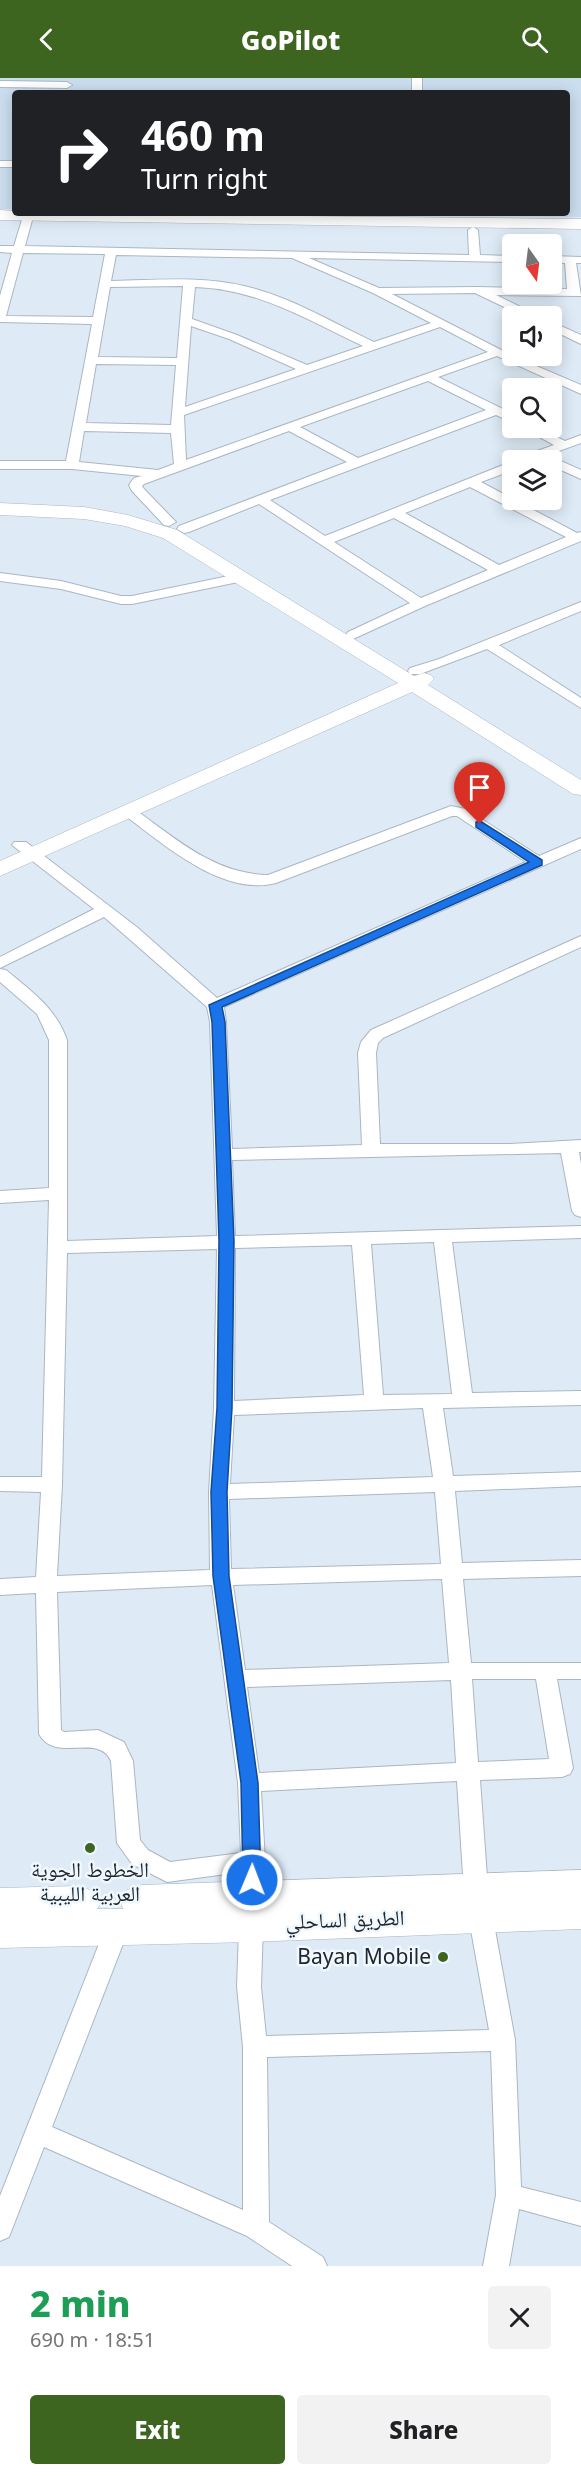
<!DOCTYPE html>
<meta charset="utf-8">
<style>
:root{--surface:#fff;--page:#f2f2f2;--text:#202124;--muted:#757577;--accent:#3d6520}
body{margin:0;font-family:"Noto Sans","Noto Naskh Arabic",sans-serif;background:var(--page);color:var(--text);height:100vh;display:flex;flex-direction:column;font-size:22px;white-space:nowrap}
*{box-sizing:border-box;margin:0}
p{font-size:20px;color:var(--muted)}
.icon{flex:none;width:33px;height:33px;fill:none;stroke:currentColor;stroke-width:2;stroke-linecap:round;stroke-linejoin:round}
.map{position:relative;height:2188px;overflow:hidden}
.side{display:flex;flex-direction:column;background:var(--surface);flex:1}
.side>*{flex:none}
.guide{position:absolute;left:12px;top:12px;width:558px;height:126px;border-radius:6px;box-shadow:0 3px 15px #0003;background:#202124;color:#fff;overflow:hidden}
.needle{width:39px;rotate:166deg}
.fabs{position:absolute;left:502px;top:156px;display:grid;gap:12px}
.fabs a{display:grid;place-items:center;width:60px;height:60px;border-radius:6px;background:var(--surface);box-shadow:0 3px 15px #0003;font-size:30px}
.pin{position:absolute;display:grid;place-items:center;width:51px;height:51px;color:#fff;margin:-62px -26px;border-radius:50% 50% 50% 0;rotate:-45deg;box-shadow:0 0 6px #0007}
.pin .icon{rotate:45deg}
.me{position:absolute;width:66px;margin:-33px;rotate:1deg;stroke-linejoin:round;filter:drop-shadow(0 0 4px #0008)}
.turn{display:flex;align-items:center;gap:21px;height:126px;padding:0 30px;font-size:27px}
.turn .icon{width:78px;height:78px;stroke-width:2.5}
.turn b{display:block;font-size:42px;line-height:51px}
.round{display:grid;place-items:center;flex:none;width:63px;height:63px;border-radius:6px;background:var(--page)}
.head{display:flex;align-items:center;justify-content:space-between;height:102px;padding:0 30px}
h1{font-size:36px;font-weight:800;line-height:45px;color:#1e9e55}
.primary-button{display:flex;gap:12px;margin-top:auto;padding:12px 30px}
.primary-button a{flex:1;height:69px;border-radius:6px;background:var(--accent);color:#fff;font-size:24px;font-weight:800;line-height:69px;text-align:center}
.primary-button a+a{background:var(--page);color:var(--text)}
header{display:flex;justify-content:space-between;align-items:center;height:78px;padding:0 30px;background:var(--accent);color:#fff;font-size:27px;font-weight:800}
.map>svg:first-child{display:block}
</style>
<header><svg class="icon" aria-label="back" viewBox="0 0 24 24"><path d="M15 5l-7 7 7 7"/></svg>GoPilot<svg class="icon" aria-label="search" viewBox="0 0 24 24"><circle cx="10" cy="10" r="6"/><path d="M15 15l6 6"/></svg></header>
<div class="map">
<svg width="581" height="2188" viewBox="0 0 581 2188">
<rect width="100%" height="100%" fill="#deebf7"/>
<path fill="#cbdeef" d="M 0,0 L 581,0 L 581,139 L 304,135 L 567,135 L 567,15 L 15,15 L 15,131 L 0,131 Z"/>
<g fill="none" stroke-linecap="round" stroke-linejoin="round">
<g stroke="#aab7c2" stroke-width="2">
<g id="street">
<rect x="412" y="0" width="10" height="15"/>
<path d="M 0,3 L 67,4 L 72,7 L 67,10 L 0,9 Z"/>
<rect x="0" y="83" width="15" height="6"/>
<path d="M 24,135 L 34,135 L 25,168 L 469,177 L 468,152 L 473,149 L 478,152 L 480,177 L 513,178 L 513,184 L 309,180 L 379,210 L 477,209 L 567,211 L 565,185 L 552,184 L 552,178 L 581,179 L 581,185 L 576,185 L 581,218 L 496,217 L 535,236 L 536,238 L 523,238 L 475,215 L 392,216 L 513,278 L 581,307 L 581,316 L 497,278 L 438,299 L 513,336 L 513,345 L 496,337 L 270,422 L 325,458 L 513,383 L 513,392 L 481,404 L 577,455 L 581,454 L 581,463 L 425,528 L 353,561 L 348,560 L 346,557 L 348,554 L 410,525 L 259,426 L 189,454 L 184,455 L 177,451 L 179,448 L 347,384 L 289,353 L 144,406 L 142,408 L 144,411 L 176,444 L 169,448 L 164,447 L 132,413 L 129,407 L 134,400 L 142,398 L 72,391 L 0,391 L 0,383 L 66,383 L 92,246 L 0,244 L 0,218 L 12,175 L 0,174 L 0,168 L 14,168 ZM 23,175 L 105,176 L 93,239 L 6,238 ZM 116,177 L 292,180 L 373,215 L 431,245 L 374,264 C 331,244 289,218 244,208 C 200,198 155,202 111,203 ZM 183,208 L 177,280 L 98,279 L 110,209 ZM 195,209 C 258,211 306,241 363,268 L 307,287 L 237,257 L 192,241 ZM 191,248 L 229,261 L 296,291 L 185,329 ZM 440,249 L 488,274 L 186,382 L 184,337 ZM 96,286 L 176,287 L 171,347 L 86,345 ZM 428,303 L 486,332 L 358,380 L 300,349 ZM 84,353 L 171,355 L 174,386 L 158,392 L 79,384 ZM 470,409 L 566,459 L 499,487 L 405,435 ZM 394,440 L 488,492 L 421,520 L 334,464 Z"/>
<path d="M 552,244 L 581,257 L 581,266 L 552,252 Z"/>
<path d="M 523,350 L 538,350 L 565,363 L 581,357 L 581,365 L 534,382 L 518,382 L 520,379 L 554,367 Z"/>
<path d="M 552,379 L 581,392 L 581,401 L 552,388 L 552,382 L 546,382 Z"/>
<path d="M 0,495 L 61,503 L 121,518 L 132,518 L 243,495 L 250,499 L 243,503 L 132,526 L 121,526 L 61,511 L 0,503 Z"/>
<path d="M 581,524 L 581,533 L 499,567 L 581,620 L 581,630 L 487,571 L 420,596 L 410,596 L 408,593 L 410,590 L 439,581 Z"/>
<path d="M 128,728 L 133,730 C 175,760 214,796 268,797 L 451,728 L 466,731 L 539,778 L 581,760 L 581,771 L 224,929 L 226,944 L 232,1071 L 362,1067 L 358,975 L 361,964 L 371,952 L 581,858 L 581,869 L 383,960 L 378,965 L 376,975 L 380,1066 L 510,1066 L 581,1062 L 581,1074 L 579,1074 L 581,1086 L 581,1139 L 575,1137 L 572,1133 L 561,1075 L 232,1082 L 235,1158 L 581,1148 L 581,1160 L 452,1164 L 472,1315 L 581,1313 L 581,1327 L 443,1330 L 453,1398 L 581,1394 L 581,1408 L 455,1413 L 462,1485 L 581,1482 L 581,1498 L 463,1501 L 471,1585 L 581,1585 L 581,1601 L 557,1601 L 573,1690 L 570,1696 L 562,1699 L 480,1702 L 488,1813 L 515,1962 L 521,2109 L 581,2124 L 581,2148 L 519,2131 L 509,2188 L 483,2188 L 496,2117 L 491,1973 L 267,1979 L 269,2144 L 323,2179 L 327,2188 L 292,2188 L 247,2158 L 44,2069 L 9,2159 L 0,2163 L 0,2118 L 106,1848 L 110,1841 L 118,1838 L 126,1841 L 130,1848 L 52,2049 L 243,2132 L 243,1969 L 237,1909 L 241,1794 L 167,1804 L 132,1786 L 117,1765 L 111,1683 C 98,1654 55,1686 39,1656 L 36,1515 L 0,1517 L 0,1501 L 36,1499 L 41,1414 L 0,1413 L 0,1399 L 42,1399 L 49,1122 L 0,1125 L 0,1113 L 49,1110 L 49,962 L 37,936 L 0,904 L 0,891 L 6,892 C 31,913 56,930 67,962 L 67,1163 L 217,1158 L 210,944 L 207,929 L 104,839 L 0,890 L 0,879 L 94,831 L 12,767 L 14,764 L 26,764 L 138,850 L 217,920 L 526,784 L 457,738 L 452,738 L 276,805 C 222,819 162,765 123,736 L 120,733 ZM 434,1164 L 452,1316 L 383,1317 L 371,1166 ZM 352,1167 L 364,1317 L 234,1323 L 235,1170 ZM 217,1171 L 214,1330 L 209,1414 L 210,1492 L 57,1498 L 62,1407 L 67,1175 ZM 423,1330 L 433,1399 L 230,1406 L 234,1337 ZM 435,1414 L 441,1486 L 231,1491 L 229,1421 ZM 442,1501 L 449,1585 L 245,1592 L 233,1507 ZM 212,1507 L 238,1705 L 241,1775 L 170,1784 L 148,1772 L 140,1762 L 133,1683 L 124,1664 L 98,1652 L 64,1654 L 61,1652 L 57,1514 ZM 472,1601 L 536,1601 L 549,1681 L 478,1684 ZM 451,1602 L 456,1685 L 259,1695 L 247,1609 ZM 457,1703 L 464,1813 L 489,1952 L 266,1958 L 261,1909 L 265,1783 L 261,1713 Z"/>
</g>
</g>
<g stroke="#aab7c2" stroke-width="1">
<g id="secondary">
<path d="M 0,132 L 15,133 L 15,135 L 581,141 L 581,151 L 0,142 Z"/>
<path d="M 0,425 L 84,429 L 128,437 L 177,452 L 414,598 L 424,595 L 431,597 L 434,601 L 428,607 L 581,702 L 581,717 L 573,716 L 412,614 L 0,798 L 0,783 L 398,605 L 163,460 L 125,448 L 84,441 L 0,437 Z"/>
</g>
</g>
<g stroke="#aab7c2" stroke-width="1">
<path id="highway" d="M 581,1792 L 581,1851 L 250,1864 L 0,1870 L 0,1810 L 78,1808 L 93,1813 L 100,1826 L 97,1831 L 123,1831 L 121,1825 L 127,1812 L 142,1807 Z"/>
</g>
<use href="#street" fill="#fff" fill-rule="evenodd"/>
<use href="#secondary" fill="#fff" fill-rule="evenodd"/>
<use href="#highway" fill="#fff" fill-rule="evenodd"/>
</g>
<path fill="#1a73e8" stroke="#114b97" stroke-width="1.5" d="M 480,743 L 542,782 L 542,787 L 222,929 L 225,944 L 234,1163 L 232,1330 L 227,1414 L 229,1498 L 258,1705 L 261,1802 L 258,1808 L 252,1810 L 246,1808 L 243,1802 L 241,1705 L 213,1498 L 211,1414 L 217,1330 L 219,1163 L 212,944 L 209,927 L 529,784 L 476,749 L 476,744 Z"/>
<g fill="#3d6520" stroke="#eff8ff" stroke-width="2">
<circle cx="90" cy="1770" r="6"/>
<circle cx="443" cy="1879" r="6"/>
</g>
<g text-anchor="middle" stroke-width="5" stroke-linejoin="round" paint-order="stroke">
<g font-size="21" fill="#21262a" stroke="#eff8ff">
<text x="90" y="1799">الخطوط الجوية<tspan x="90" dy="24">العربية الليبية</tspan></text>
<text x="431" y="1886" text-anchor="end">Bayan Mobile</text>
</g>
<g font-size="21" fill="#21262a" stroke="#eff8ff">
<text transform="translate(345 1842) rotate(-2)" y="7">الطريق الساحلي</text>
</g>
</g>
</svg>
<div class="fabs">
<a><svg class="needle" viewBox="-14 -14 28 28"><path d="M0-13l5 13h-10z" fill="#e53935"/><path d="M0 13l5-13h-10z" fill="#757577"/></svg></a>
<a><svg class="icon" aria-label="sound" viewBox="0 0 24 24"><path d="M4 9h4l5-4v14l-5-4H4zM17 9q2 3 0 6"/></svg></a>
<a><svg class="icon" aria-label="search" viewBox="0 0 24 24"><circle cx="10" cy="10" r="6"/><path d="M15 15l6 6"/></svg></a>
<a><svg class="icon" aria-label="layers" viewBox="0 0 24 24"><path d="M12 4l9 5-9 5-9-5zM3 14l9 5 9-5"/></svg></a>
</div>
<div class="pin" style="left:480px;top:746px;background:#d93025"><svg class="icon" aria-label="arrive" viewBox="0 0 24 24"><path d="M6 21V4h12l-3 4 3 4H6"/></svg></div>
<svg class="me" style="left:252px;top:1802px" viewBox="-20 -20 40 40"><circle r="17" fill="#1a73e8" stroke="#fff" stroke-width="3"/><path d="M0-11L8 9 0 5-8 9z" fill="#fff"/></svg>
<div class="guide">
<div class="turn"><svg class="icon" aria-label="right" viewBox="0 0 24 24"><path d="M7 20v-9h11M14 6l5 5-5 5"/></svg><div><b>460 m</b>Turn right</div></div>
</div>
</div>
<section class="side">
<div class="head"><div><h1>2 min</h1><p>690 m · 18:51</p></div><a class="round"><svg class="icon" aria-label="close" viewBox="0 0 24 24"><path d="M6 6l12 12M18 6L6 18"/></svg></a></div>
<div class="primary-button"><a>Exit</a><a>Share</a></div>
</section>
